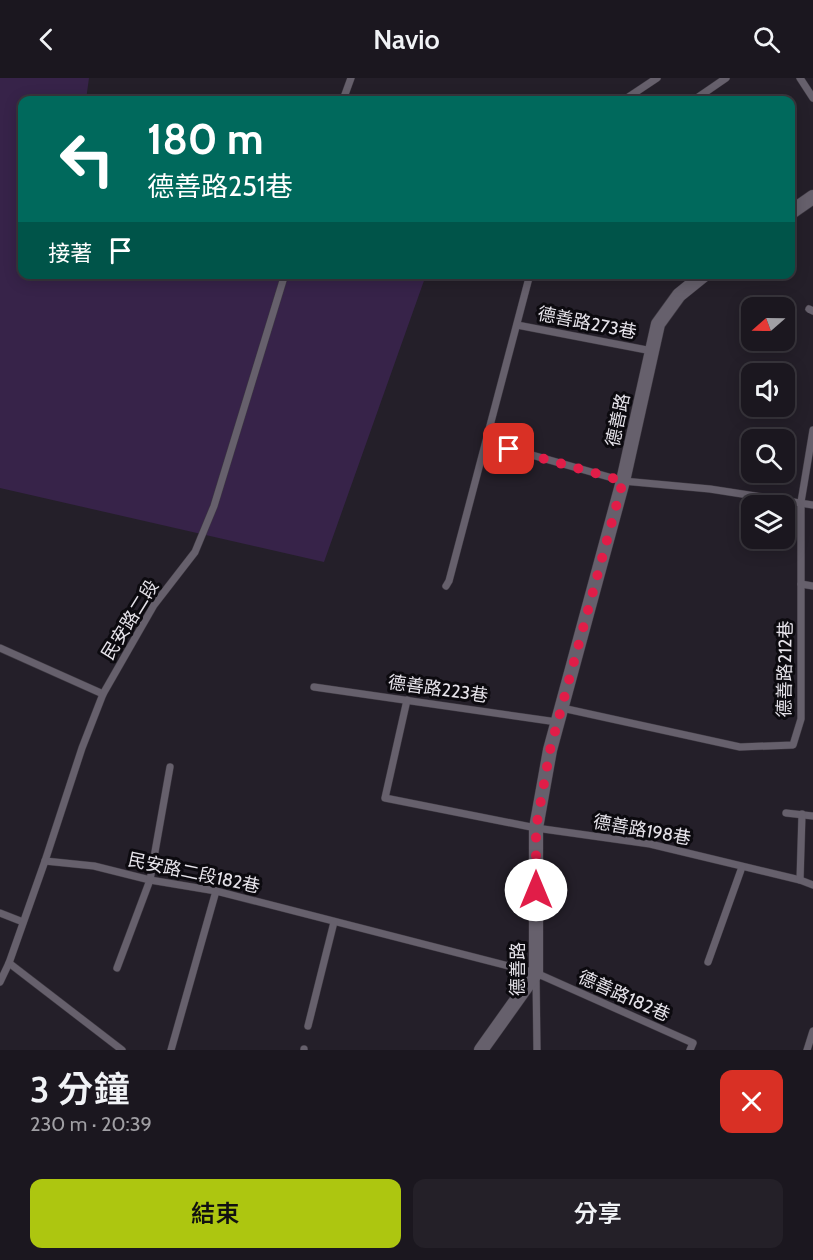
<!DOCTYPE html>
<html lang="zh-TW">
<meta charset="utf-8">
<style>
:root{--surface:#1b171f;--page:#242028;--text:#f1f3f6;--muted:#a09fa4;--line:#39363d;--accent:#adc610}
body{margin:0;font-family:Cabin,"Noto Sans TC",sans-serif;background:var(--page);color:var(--text);height:100vh;display:flex;flex-direction:column;font-size:22px;white-space:nowrap}
*{box-sizing:border-box;margin:0}
p{font-size:20px;color:var(--muted)}
.icon{flex:none;width:33px;height:33px;fill:none;stroke:currentColor;stroke-width:2;stroke-linecap:round;stroke-linejoin:round}
.map{position:relative;height:972px;overflow:hidden}
.panel{display:flex;flex-direction:column;background:var(--surface);flex:1}
.panel>*{flex:none}
.guide{position:absolute;left:18px;top:18px;width:777px;height:183px;border-radius:12px;box-shadow:0 3px 15px #0003,0 0 0 2px var(--line);background:#00695c;color:#fff;overflow:hidden}
.needle{width:39px;rotate:250deg}
.tools{position:absolute;left:741px;top:219px;display:grid;gap:12px}
.tools a{display:grid;place-items:center;width:54px;height:54px;border-radius:12px;background:var(--surface);box-shadow:0 3px 15px #0003,0 0 0 2px var(--line);font-size:30px}
.pin{position:absolute;display:grid;place-items:center;width:51px;height:51px;color:#fff;margin:-26px;border-radius:12px;box-shadow:0 3px 9px #0006}
.me{position:absolute;width:66px;margin:-33px;rotate:0deg;stroke-linejoin:round;filter:drop-shadow(0 0 4px #0008)}
.turn{display:flex;align-items:center;gap:21px;height:126px;padding:0 30px;font-size:27px}
.turn .icon{width:78px;height:78px;stroke-width:2.5}
.turn b{display:block;font-size:42px;line-height:51px}
.then{display:flex;align-items:center;height:57px;padding:0 30px;background:#0003;gap:12px;font-size:22px}
.round{display:grid;place-items:center;flex:none;width:63px;height:63px;border-radius:12px;background:var(--page)}
.headline{display:flex;align-items:center;justify-content:space-between;height:102px;padding:0 30px}
h1{font-size:36px;font-weight:600;line-height:45px}
.cta{display:flex;gap:12px;margin-top:auto;padding:12px 30px}
.cta a{flex:1;height:69px;border-radius:12px;background:var(--accent);color:#111;font-size:24px;font-weight:600;line-height:69px;text-align:center}
.cta a+a{background:var(--page);color:var(--text)}
header{display:flex;justify-content:space-between;align-items:center;height:78px;padding:0 30px;background:var(--surface);font-size:27px;font-weight:600}
.map>svg:first-child{display:block}
</style>
<header><svg class="icon" aria-label="back" viewBox="0 0 24 24"><path d="M15 5l-7 7 7 7"/></svg>Navio<svg class="icon" aria-label="search" viewBox="0 0 24 24"><circle cx="10" cy="10" r="6"/><path d="M15 15l6 6"/></svg></header>
<div class="map">
<svg width="813" height="972" viewBox="0 0 813 972">
<rect width="100%" height="100%" fill="#241f29"/>
<path fill="#372349" d="M 0,0 L 89,0 L 86,22 L 22,22 L 22,196 L 426,197 L 324,484 L 0,410 Z"/>
<g fill="none" stroke-linecap="round" stroke-linejoin="round">
<g stroke="#3e3942" stroke-width="8">
<g id="service">
<path d="M 800,0 L 813,20"/>
<path d="M 343,22 L 351,0"/>
<path d="M 624,22 L 657,0"/>
<path d="M 694,22 L 726,0"/>
<path d="M 809,231 L 813,233"/>
<path d="M 517,247 L 652,273"/>
<path d="M 486,364 L 623,403 L 710,411 L 813,427"/>
<path d="M 801,506 L 813,508"/>
<path d="M 446,508 L 449,503 L 530,196"/>
<path d="M 0,570 L 103,616"/>
<path d="M 314,609 L 557,644"/>
<path d="M 407,622 L 385,720 L 536,750 L 650,766 L 800,802 L 813,807"/>
<path d="M 562,630 L 740,669 L 793,667 L 801,641 L 801,424 L 813,352"/>
<path d="M 786,735 L 813,738"/>
<path d="M 45,783 L 94,788 L 150,802 L 216,813 L 536,895 L 693,965 L 690,972"/>
<path d="M 800,802 L 802,736"/>
<path d="M 0,835 L 23,844"/>
<path d="M 708,884 L 742,789"/>
<path d="M 9,885 L 122,972"/>
<path d="M 117,890 L 150,802 L 170,689"/>
<path d="M 536,897 L 537,972"/>
<path d="M 0,904 L 9,885 L 45,783 L 82,670 L 103,616 L 154,527 L 195,474 L 214,428 L 285,196"/>
<path d="M 308,948 L 334,844"/>
<path d="M 171,972 L 216,813"/>
<path d="M 304,972 L 304,971"/>
<path d="M 807,972 L 813,953"/>
</g>
</g>
<g stroke="#3e3942" stroke-width="15">
<g id="minor">
<path d="M 790,135 L 813,119"/>
<path d="M 481,972 L 536,895 L 536,750 L 550,672 L 623,403 L 658,246 L 679,217 L 705,196"/>
</g>
</g>
<use href="#service" stroke="#66606c" stroke-width="7"/>
<use href="#minor" stroke="#66606c" stroke-width="14"/>
</g>
<g fill="none" stroke-linecap="round" stroke-linejoin="round">
<path stroke="#e11d48" stroke-width="10" stroke-dasharray="0 18" d="M 509,371 L 623,403 L 550,672 L 536,750 L 536,812"/>
</g>
<g text-anchor="middle" stroke-width="6" stroke-linejoin="round" paint-order="stroke">
<g font-size="18" fill="#e6e3ea" stroke="#0c0a0f">
<text transform="translate(587 245) rotate(11)" y="6">德善路273巷</text>
<text transform="translate(618 342) rotate(-78)" y="6">德善路</text>
<text transform="translate(130 542) rotate(-58)" y="6">民安路二段</text>
<text transform="translate(785 591) rotate(-89)" y="6">德善路212巷</text>
<text transform="translate(438 611) rotate(8)" y="6">德善路223巷</text>
<text transform="translate(642 752) rotate(10)" y="6">德善路198巷</text>
<text transform="translate(194 795) rotate(12)" y="6">民安路二段182巷</text>
<text transform="translate(518 891) rotate(-90)" y="6">德善路</text>
<text transform="translate(624 918) rotate(24)" y="6">德善路182巷</text>
</g>
</g>
</svg>
<div class="tools">
<a><svg class="needle" viewBox="-14 -14 28 28"><path d="M0-13l5 13h-10z" fill="#e53935"/><path d="M0 13l5-13h-10z" fill="#a09fa4"/></svg></a>
<a><svg class="icon" aria-label="sound" viewBox="0 0 24 24"><path d="M4 9h4l5-4v14l-5-4H4zM17 9q2 3 0 6"/></svg></a>
<a><svg class="icon" aria-label="search" viewBox="0 0 24 24"><circle cx="10" cy="10" r="6"/><path d="M15 15l6 6"/></svg></a>
<a><svg class="icon" aria-label="layers" viewBox="0 0 24 24"><path d="M12 4l9 5-9 5-9-5zM3 14l9 5 9-5"/></svg></a>
</div>
<div class="pin" style="left:509px;top:371px;background:#d93025"><svg class="icon" aria-label="arrive" viewBox="0 0 24 24"><path d="M6 21V4h12l-3 4 3 4H6"/></svg></div>
<svg class="me" style="left:536px;top:812px" viewBox="-20 -20 40 40"><circle r="19" fill="#fff"/><path d="M0-13L10 11 0 6-10 11z" fill="#e11d48"/></svg>
<div class="guide">
<div class="turn"><svg class="icon" aria-label="left" viewBox="0 0 24 24"><path d="M17 20v-9H6M10 6l-5 5 5 5"/></svg><div><b>180 m</b>德善路251巷</div></div>
<div class="then">接著<svg class="icon" aria-label="arrive" viewBox="0 0 24 24"><path d="M6 21V4h12l-3 4 3 4H6"/></svg></div>
</div>
</div>
<section class="panel">
<div class="headline"><div><h1>3 分鐘</h1><p>230 m · 20:39</p></div><a class="round" style="background:#d93025;color:#fff"><svg class="icon" aria-label="close" viewBox="0 0 24 24"><path d="M6 6l12 12M18 6L6 18"/></svg></a></div>
<div class="cta"><a>結束</a><a>分享</a></div>
</section>
